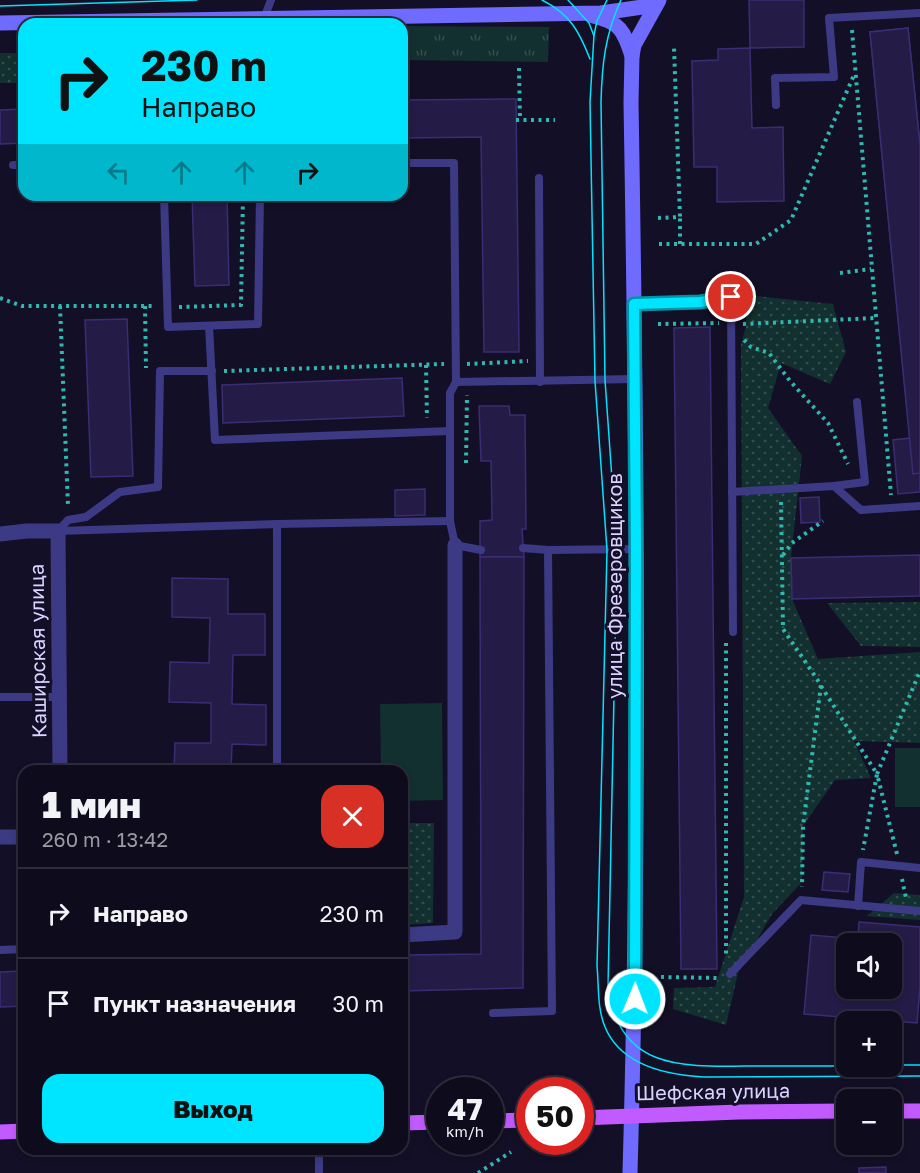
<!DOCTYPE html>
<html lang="ru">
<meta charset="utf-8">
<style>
:root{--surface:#0e0b1c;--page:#1c1929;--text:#f1f3f6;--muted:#9b9ba3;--line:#2e2b3b;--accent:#00e5ff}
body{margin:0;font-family:"Golos Text",sans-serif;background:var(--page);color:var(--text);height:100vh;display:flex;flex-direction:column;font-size:22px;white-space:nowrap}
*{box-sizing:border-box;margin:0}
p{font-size:20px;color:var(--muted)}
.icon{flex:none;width:33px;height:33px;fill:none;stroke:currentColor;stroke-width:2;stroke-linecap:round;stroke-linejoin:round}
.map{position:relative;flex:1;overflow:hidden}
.details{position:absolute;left:18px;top:765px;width:390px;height:390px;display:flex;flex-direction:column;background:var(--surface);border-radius:18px;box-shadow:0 3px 9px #0003,0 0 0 2px var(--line)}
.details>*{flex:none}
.top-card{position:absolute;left:18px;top:18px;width:390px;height:183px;border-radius:18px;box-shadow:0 3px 9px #0003,0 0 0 2px var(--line);background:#00e5ff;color:#111;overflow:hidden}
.fabs{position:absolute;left:836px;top:933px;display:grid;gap:12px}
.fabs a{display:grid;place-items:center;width:66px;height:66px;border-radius:12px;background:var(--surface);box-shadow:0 3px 9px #0003,0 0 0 2px var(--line);font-size:30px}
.speed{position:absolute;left:426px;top:1077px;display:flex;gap:12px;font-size:30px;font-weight:700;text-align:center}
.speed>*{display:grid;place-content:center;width:78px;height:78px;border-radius:50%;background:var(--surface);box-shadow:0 3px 9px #0003,0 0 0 2px var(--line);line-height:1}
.speed small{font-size:15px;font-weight:400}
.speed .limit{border:9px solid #d22;background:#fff;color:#111}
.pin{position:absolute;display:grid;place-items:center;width:51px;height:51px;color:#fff;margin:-26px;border:3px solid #fff;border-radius:50%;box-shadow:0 2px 6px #0007}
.me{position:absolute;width:66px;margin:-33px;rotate:1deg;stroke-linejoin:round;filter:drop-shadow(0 0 4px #0008)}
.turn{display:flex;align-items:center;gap:21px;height:126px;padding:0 24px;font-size:27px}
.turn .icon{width:78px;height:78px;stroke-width:2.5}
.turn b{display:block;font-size:42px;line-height:51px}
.lanes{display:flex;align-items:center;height:57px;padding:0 24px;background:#0003;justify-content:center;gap:30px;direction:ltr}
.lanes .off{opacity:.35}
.round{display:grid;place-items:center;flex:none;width:63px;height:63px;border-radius:18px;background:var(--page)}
.overview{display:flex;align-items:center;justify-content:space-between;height:102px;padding:0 24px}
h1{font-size:36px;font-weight:800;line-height:45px}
.button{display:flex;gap:12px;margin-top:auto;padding:12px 24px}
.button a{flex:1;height:69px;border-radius:18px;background:var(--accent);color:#111;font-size:24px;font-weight:800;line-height:69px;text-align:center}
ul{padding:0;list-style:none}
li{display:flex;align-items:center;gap:18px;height:90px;padding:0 24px;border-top:2px solid var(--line)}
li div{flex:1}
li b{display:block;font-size:22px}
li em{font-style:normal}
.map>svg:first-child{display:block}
</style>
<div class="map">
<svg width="920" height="1173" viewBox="0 0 920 1173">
<defs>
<pattern id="grass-tufts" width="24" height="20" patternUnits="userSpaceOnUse" patternTransform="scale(1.5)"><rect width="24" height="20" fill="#12302f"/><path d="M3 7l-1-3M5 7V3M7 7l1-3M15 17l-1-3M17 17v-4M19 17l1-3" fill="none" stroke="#344d4e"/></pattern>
<pattern id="park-dots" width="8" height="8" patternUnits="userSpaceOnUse" patternTransform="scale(1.5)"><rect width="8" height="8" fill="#12302f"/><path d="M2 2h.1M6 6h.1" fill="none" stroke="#344d4e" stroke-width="1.8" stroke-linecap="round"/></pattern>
</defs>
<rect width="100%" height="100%" fill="#130f26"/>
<path fill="url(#grass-tufts)" d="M 402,26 L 549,27 L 548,62 L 402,60 Z"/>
<g fill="url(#park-dots)">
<rect x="0" y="53" width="24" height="30"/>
<path d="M 746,295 L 833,304 L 846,352 L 830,384 L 781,363 L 768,408 L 802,456 L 791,558 L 792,599 L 818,659 L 920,652 L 920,743 L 854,741 L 871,778 L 835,780 L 803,826 L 802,882 L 772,914 L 738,973 L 726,1025 L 673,1009 L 674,988 L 715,987 L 744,897 L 741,344 L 746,326 Z"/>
<path d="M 920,602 L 920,647 L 861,646 L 827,603 Z"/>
<path d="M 402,823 L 434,823 L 433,923 L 402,925 Z"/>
<path d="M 24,860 L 24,919 L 22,919 L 16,909 L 18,866 Z"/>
<path d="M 894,893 L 920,895 L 920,920 L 867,916 Z"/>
</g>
<g fill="#12302f">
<path d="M 442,703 L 443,800 L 402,801 L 402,771 L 381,771 L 380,704 Z"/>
<rect x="895" y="748" width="25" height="59"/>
</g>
<g fill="#241b47" stroke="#3b2d73" stroke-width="1.5" fill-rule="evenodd">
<path d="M 749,0 L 804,0 L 804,47 L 750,48 Z"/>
<path d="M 908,28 L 920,145 L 920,492 L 898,494 L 893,440 L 910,438 L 870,32 Z"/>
<path d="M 908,28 L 920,145 L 920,473 L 913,474 L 870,32 Z"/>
<path d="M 750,48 L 752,128 L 783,127 L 784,201 L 717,202 L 717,167 L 694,167 L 692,61 L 718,60 L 718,49 Z"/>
<path d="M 516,99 L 519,352 L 484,352 L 481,137 L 402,138 L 402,100 Z"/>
<path d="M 24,109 L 24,143 L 0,144 L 0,110 Z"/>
<path d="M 192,195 L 227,195 L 229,285 L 195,286 Z"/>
<path d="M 127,319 L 133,476 L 91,477 L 85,320 Z"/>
<path d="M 710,327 L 717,969 L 681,969 L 674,328 Z"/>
<path d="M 402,378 L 404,416 L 223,423 L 222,385 Z"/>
<path d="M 479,406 L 509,406 L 510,415 L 525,415 L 526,529 L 522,529 L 524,557 L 480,557 L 480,521 L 492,520 L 491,461 L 481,461 Z"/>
<path d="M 425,489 L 425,515 L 395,516 L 395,490 Z"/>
<path d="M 819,497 L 820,522 L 801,523 L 800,498 Z"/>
<path d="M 920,555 L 920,596 L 792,599 L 791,558 Z"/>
<path d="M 480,557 L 524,557 L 523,988 L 402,991 L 402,955 L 481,954 Z"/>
<path d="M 172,578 L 228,579 L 228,614 L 265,614 L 265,655 L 233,655 L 232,704 L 266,705 L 266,745 L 232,744 L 231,771 L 174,771 L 175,743 L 211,743 L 211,703 L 169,702 L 170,662 L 209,663 L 210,618 L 172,617 Z"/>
<path d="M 824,872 L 850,874 L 848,892 L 822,890 Z"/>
<path d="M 859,922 L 920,927 L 920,988 L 917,1023 L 804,1014 L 811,935 L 858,939 ZM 846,944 L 891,944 L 891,988 L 846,988 Z"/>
<path d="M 24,971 L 24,1006 L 0,1007 L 0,972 Z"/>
<path d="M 886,1167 L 886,1173 L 859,1173 L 859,1168 Z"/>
</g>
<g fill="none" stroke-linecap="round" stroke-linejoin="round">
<g stroke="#2fb8b0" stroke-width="4" stroke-dasharray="3 4.5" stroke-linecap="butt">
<path d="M 852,30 L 891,495"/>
<path d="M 519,68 L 520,120"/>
<path d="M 516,120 L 555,120"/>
<path d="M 658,218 L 680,217 L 674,47"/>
<path d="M 659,244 L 756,244 L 791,220 L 854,75"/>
<path d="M 680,244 L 680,217"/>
<path d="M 840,273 L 871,269"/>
<path d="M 0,298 L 22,306 L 154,306"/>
<path d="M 60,306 L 68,506"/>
<path d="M 145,306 L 146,368"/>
<path d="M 179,307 L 241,305 L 243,195"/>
<path d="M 658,324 L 719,323"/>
<path d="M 743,324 L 876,318"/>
<path d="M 744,340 L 751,347 L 769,353 L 790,381 L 828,423 L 848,464"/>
<path d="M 467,364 L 528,361"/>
<path d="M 426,365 L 427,418"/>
<path d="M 224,371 L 444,364"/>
<path d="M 466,463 L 467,395"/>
<path d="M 781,502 L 783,629 L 821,685 L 803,826 L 802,887"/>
<path d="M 783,555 L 792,543 L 823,521"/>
<path d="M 726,643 L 726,957"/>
<path d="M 821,686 L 877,774 L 863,850"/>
<path d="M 897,854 L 877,774 L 920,671"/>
<path d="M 902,879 L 906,898"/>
<path d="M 661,977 L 719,978"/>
<path d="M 402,1085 L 403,1086"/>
<path d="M 478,1173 L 511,1152"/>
</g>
<g stroke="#3d3a85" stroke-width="8">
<path d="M 263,21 L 271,0"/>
<path d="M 776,105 L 775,78 L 834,77 L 829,18 L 920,13"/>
<path d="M 402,163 L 454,163 L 456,382"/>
<path d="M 13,165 L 24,165"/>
<path d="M 539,178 L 540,382"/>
<path d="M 164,195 L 168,327 L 258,324 L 260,195"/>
<path d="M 634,304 L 700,302 L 731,297 L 733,632"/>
<path d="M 209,326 L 215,440 L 450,431"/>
<path d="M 834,486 L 865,482 L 857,402"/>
<path d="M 732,492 L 834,486 L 861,510 L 920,506"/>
<path d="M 277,524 L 277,771"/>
<path d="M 58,531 L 277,524 L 450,521"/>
<path d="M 58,531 L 68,520 L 86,517 L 120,492 L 158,487 L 160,371 L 212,371"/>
<path d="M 523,548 L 548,550 L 636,549"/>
<path d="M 481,550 L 455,545 L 450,521 L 450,393 L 456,382 L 635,379"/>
<path d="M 0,697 L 59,697"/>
<path d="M 858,906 L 861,862 L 920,868"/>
<path d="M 0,950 L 24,949"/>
<path d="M 730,974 L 801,900 L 920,911"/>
<path d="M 493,1013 L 552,1011 L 548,550"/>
<path d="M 319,1173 L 319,1149"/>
</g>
<g stroke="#3d3a85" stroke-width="15">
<path d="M 0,534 L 27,531 L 58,531 L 60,771"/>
<path d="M 0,837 L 24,837"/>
<path d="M 402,935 L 455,932 L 455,545"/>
</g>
<g stroke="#6f6bff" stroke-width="15">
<path d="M 593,16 C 620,22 624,31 632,56"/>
<path d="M 0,23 L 601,13 L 656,5"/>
<path d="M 630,1173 C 640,816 637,459 631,102 L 632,56 L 634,45 L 659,0"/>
</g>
<g stroke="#c25bff" stroke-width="15">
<path d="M 891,1111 L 920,1111"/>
<path d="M 580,1118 L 739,1112 L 846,1111"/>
<path d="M 490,1121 L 530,1120"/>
<path d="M 402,1123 L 440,1122"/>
<path d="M 0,1132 L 24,1131"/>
</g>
<g stroke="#00e5ff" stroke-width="1.5">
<path d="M 542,0 C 570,14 579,31 590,59"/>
<path d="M 568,0 L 589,23 L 594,36"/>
<path d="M 607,0 L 597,21 L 594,35 L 590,102 L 595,381 L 607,550 L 597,966 C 599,986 597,1008 605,1027 C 621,1066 667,1075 704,1077 L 920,1076"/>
<path d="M 621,0 C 605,35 602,64 601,102 L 605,380 L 617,550 L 608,987 C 619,1070 682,1067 749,1066 C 781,1066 814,1066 846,1066"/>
<path d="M 0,6 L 197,0"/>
<path d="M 891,1065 L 920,1065"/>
</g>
</g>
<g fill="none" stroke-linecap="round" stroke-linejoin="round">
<g stroke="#0095a6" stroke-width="15">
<path id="route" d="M 635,999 L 636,549 L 634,304 L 700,302 L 731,297"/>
</g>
<use href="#route" stroke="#00e5ff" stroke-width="10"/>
</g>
<g text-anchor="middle" stroke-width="6" stroke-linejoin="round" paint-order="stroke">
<g font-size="20" fill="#d9d4ff" stroke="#130f26">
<text transform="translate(615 586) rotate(-90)" y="7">улица Фрезеровщиков</text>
<text transform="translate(38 651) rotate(-91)" y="7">Каширская улица</text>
<text transform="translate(713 1092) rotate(-1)" y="7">Шефская улица</text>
</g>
</g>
</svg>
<div class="fabs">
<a><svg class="icon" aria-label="sound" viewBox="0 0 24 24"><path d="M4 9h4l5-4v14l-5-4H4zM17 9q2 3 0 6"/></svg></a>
<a>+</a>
<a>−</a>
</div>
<div class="speed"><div>47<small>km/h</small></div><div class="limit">50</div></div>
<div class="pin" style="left:731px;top:297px;background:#d93025"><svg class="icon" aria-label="arrive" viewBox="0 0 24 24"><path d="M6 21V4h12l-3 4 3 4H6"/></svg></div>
<svg class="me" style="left:635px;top:999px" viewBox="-20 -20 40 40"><circle r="17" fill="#00e5ff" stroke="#fff" stroke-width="3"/><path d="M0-11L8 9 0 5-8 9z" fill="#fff"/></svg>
<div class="top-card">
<div class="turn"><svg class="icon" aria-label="right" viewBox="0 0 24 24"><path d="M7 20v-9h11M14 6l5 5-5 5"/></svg><div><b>230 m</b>Направо</div></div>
<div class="lanes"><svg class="icon off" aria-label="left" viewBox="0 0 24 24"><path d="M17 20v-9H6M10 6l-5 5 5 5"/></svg><svg class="icon off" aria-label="ahead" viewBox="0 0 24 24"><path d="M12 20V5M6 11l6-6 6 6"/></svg><svg class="icon off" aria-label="ahead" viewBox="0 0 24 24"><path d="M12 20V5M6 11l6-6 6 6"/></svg><svg class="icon" aria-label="right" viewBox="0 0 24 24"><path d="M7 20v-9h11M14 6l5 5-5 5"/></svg></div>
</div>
<section class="details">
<div class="overview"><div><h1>1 мин</h1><p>260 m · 13:42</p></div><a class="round" style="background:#d93025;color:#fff"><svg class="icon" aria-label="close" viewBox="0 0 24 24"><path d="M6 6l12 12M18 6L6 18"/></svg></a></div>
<ul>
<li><svg class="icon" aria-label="right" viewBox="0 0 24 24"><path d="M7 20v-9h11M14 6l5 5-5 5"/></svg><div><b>Направо</b></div><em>230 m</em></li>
<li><svg class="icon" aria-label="arrive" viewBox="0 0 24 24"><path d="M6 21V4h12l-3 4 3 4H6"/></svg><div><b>Пункт назначения</b></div><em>30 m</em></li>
</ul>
<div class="button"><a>Выход</a></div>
</section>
</div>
